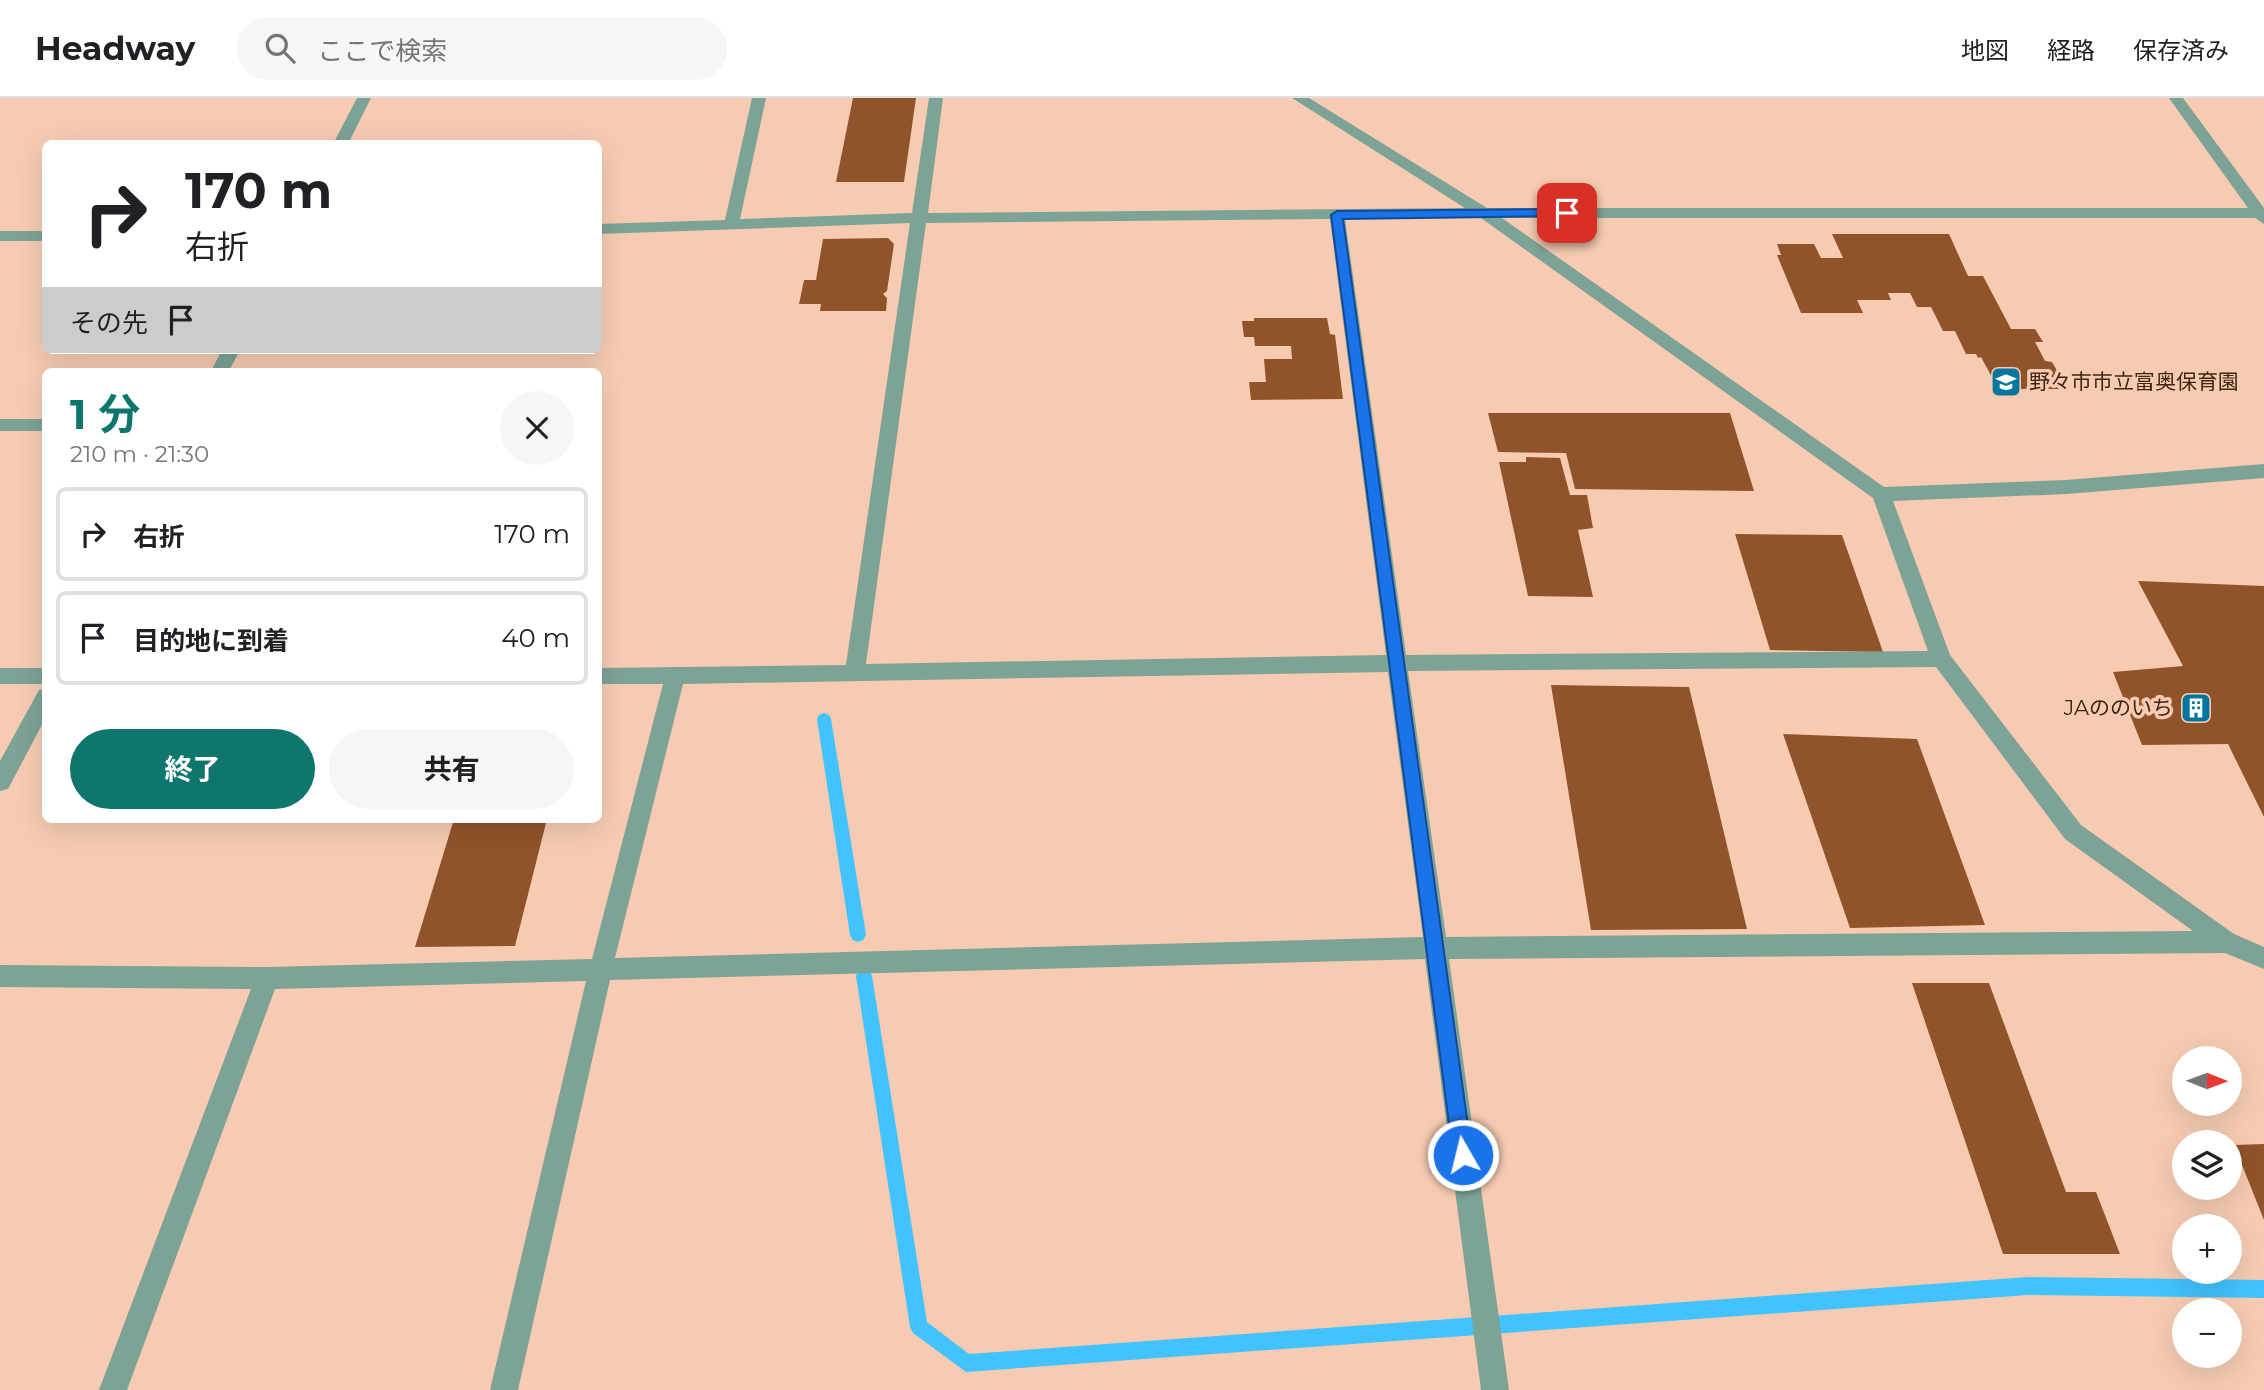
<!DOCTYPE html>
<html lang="ja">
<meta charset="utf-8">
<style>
:root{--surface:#fff;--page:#f6f6f6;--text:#202124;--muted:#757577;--line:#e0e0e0;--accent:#0f766e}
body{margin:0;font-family:Montserrat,"Noto Sans JP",sans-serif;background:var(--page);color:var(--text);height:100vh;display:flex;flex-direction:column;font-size:26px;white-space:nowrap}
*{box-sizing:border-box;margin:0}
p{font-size:23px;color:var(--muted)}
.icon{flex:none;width:38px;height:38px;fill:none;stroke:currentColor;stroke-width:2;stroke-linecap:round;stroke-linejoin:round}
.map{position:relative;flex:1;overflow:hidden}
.panel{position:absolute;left:42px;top:270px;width:560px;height:455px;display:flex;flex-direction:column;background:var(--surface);border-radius:10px;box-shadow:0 7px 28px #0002}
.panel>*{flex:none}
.guide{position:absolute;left:42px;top:42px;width:560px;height:214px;border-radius:10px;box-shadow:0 7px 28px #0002;background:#fff;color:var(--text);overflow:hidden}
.needle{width:46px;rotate:91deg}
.buttons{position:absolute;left:2172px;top:948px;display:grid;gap:14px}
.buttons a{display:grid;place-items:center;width:70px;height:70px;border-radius:50%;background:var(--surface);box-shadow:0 7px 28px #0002;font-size:35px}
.pin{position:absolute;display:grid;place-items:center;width:60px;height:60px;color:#fff;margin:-30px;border-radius:14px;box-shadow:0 4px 10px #0006}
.me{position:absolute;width:77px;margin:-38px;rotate:352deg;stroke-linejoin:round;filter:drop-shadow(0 0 5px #0008)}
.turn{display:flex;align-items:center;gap:24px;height:147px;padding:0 28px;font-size:32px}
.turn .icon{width:91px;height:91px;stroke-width:2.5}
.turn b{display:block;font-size:49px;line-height:60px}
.then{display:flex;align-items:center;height:66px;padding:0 28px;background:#0003;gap:14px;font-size:26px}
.round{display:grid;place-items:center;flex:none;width:74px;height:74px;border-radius:37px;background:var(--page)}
.head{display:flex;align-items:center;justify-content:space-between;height:119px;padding:0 28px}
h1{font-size:42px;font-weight:700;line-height:52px;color:var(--accent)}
.action{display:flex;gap:14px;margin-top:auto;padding:14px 28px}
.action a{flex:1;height:80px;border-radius:42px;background:var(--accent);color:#fff;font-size:28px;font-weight:700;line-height:80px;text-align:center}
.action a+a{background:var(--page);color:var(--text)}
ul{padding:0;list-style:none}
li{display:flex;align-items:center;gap:21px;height:94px;margin:0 14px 10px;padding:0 14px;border:4px solid var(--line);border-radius:10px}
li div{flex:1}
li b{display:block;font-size:26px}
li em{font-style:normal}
header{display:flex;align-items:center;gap:42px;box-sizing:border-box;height:98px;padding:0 35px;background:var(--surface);border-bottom:2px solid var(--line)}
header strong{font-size:33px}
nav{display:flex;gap:38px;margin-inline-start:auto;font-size:24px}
.search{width:490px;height:63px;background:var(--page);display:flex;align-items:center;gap:18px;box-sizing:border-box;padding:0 24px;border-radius:38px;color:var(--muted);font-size:26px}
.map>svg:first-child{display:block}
</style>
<header>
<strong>Headway</strong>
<div class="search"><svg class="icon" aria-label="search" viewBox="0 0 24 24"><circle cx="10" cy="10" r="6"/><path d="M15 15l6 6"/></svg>ここで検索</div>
<nav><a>地図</a><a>経路</a><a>保存済み</a></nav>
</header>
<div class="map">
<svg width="2264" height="1292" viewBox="0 0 2264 1292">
<rect width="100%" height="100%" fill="#f6cbb2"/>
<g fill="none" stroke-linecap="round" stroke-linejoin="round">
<g fill="#42c3fd" fill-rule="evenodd">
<path d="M 824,615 L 829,617 L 831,621 L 866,837 L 863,842 L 858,844 L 853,842 L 850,837 L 817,621 L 819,617 Z"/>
<path d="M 864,871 L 870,873 L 872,878 L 927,1224 L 969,1256 L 2028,1179 L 2264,1182 L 2264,1200 L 2028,1197 L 966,1274 L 913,1235 L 910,1229 L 856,878 L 858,873 Z"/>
</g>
</g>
<g fill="#91542a">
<path d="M 853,0 L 916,0 L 904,84 L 836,84 Z"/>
<path d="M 1832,136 L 1949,136 L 1968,178 L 1983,178 L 2011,231 L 2035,231 L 2043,244 L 2035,244 L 2045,263 L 2052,264 L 2068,291 L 2008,291 L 2004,283 L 1994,283 L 1981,259 L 1978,260 L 1976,256 L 1966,256 L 1955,233 L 1943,233 L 1931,209 L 1917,209 L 1910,195 L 1888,195 L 1891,202 L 1857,202 L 1863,215 L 1801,215 L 1777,157 L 1781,157 L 1777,146 L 1814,146 L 1821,160 L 1843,160 Z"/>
<path d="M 888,140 L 894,146 L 887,193 L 883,196 L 887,200 L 886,213 L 820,213 L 821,206 L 799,206 L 804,182 L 816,182 L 823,141 Z"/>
<path d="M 1254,220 L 1327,220 L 1330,236 L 1335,237 L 1343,301 L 1251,302 L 1249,284 L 1266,284 L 1264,261 L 1292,261 L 1291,248 L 1255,248 L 1254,239 L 1244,239 L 1242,223 L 1254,223 Z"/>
<path d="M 1488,315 L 1730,315 L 1754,393 L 1575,391 L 1566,355 L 1498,354 Z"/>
<path d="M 1526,359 L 1560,360 L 1570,397 L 1587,397 L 1593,430 L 1578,432 L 1593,499 L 1528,498 L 1499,364 L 1526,364 Z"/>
<path d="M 1735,436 L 1842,437 L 1883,554 L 1770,552 Z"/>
<path d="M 2138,483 L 2264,488 L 2264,719 L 2228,646 L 2142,647 L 2113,574 L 2183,568 Z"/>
<path d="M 1551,587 L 1689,589 L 1747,831 L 1591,832 Z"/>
<path d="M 1783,636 L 1917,641 L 1985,827 L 1850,830 Z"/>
<path d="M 454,721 L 547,721 L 515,848 L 415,849 Z"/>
<path d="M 1912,885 L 1989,885 L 2066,1094 L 2096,1094 L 2120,1156 L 2003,1156 Z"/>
<path d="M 2264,1046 L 2264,1122 L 2234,1047 Z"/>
</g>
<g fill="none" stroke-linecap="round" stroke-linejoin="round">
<g fill="#7da296" fill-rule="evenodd">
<path d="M 357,0 L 371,0 L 348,46 L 333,46 Z"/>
<path d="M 752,0 L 766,0 L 740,121 L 912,115 L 929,0 L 943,0 L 928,115 L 1465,110 L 1292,0 L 1309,0 L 1487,110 L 2248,110 L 2169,0 L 2183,0 L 2264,110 L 2264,126 L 2255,120 L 1502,120 L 1884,389 L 2066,382 L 2264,366 L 2264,380 L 2066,396 L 1893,403 L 1950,557 L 2081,727 L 2234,836 L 2264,849 L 2264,871 L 2225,855 L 1449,861 L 1509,1292 L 1481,1292 L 1425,861 L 610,882 L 518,1292 L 490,1292 L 586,883 L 275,891 L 127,1292 L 99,1292 L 251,891 L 0,889 L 0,867 L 267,869 L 592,861 L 663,586 L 598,586 L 598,570 L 846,567 L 910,125 L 598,136 L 598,126 L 725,122 ZM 1481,120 L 1873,400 L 1928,553 L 1406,557 L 1345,121 ZM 1330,121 L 1386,557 L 866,566 L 926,125 ZM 1936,569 L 2065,741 L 2193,833 L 1446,839 L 1408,573 ZM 1388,574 L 1423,839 L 615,860 L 683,586 Z"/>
<rect x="0" y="133" width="46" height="10"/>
<path d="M 222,252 L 240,252 L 229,273 L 211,273 Z"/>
<rect x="0" y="321" width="46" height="12"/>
<rect x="0" y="570" width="46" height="16"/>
<path d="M 46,590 L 46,619 L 8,691 L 0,693 L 0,663 L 39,592 Z"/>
</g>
</g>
<path fill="#1a73e8" stroke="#114b97" stroke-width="2" d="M 1567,111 L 1573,115 L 1571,118 L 1343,121 L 1472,1057 L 1469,1064 L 1463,1067 L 1456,1064 L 1453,1057 L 1331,117 L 1337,113 Z"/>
<defs>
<g id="school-square" transform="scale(1.575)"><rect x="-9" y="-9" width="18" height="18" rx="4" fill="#0476a0" stroke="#f6cbb2"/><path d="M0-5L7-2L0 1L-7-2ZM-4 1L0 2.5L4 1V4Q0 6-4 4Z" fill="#fff"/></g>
<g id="building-square" transform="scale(1.575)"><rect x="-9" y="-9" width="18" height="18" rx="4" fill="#0476a0" stroke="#f6cbb2"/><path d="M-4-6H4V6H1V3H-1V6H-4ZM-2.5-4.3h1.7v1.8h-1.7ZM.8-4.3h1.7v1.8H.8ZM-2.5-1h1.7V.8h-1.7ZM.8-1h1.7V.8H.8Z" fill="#fff"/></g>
</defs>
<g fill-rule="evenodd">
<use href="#school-square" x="2006" y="284"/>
<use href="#building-square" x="2196" y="610"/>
</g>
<g text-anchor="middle" stroke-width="7" stroke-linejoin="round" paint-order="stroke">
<g font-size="21" fill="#3f2513" stroke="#f6cbb2" text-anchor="start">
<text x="2029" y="291">野々市市立富奥保育園</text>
<text x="2173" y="617" text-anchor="end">JAののいち</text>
</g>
</g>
</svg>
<div class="buttons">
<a><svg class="needle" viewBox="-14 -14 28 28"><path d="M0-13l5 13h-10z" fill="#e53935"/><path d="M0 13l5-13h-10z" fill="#757577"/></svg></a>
<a><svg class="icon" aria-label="layers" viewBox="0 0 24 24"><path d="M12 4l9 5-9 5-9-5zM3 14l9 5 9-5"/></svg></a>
<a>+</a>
<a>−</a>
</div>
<div class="pin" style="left:1567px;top:115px;background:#d93025"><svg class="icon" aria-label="arrive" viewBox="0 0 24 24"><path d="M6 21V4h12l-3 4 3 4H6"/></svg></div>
<svg class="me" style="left:1463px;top:1057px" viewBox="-20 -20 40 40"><circle r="17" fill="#1a73e8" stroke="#fff" stroke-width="3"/><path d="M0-11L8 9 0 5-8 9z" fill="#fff"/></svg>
<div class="guide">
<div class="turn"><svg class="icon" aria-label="right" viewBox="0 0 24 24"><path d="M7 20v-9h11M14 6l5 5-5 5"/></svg><div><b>170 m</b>右折</div></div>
<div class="then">その先<svg class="icon" aria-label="arrive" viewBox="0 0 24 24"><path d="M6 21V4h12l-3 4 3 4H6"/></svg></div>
</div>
<section class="panel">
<div class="head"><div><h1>1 分</h1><p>210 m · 21:30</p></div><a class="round"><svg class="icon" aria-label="close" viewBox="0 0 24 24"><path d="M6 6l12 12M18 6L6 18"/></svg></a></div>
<ul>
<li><svg class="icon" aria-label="right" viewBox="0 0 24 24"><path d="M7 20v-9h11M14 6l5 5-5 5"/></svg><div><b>右折</b></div><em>170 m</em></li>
<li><svg class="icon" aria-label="arrive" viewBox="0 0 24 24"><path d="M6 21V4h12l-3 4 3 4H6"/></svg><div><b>目的地に到着</b></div><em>40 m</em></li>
</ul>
<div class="action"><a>終了</a><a>共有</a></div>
</section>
</div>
